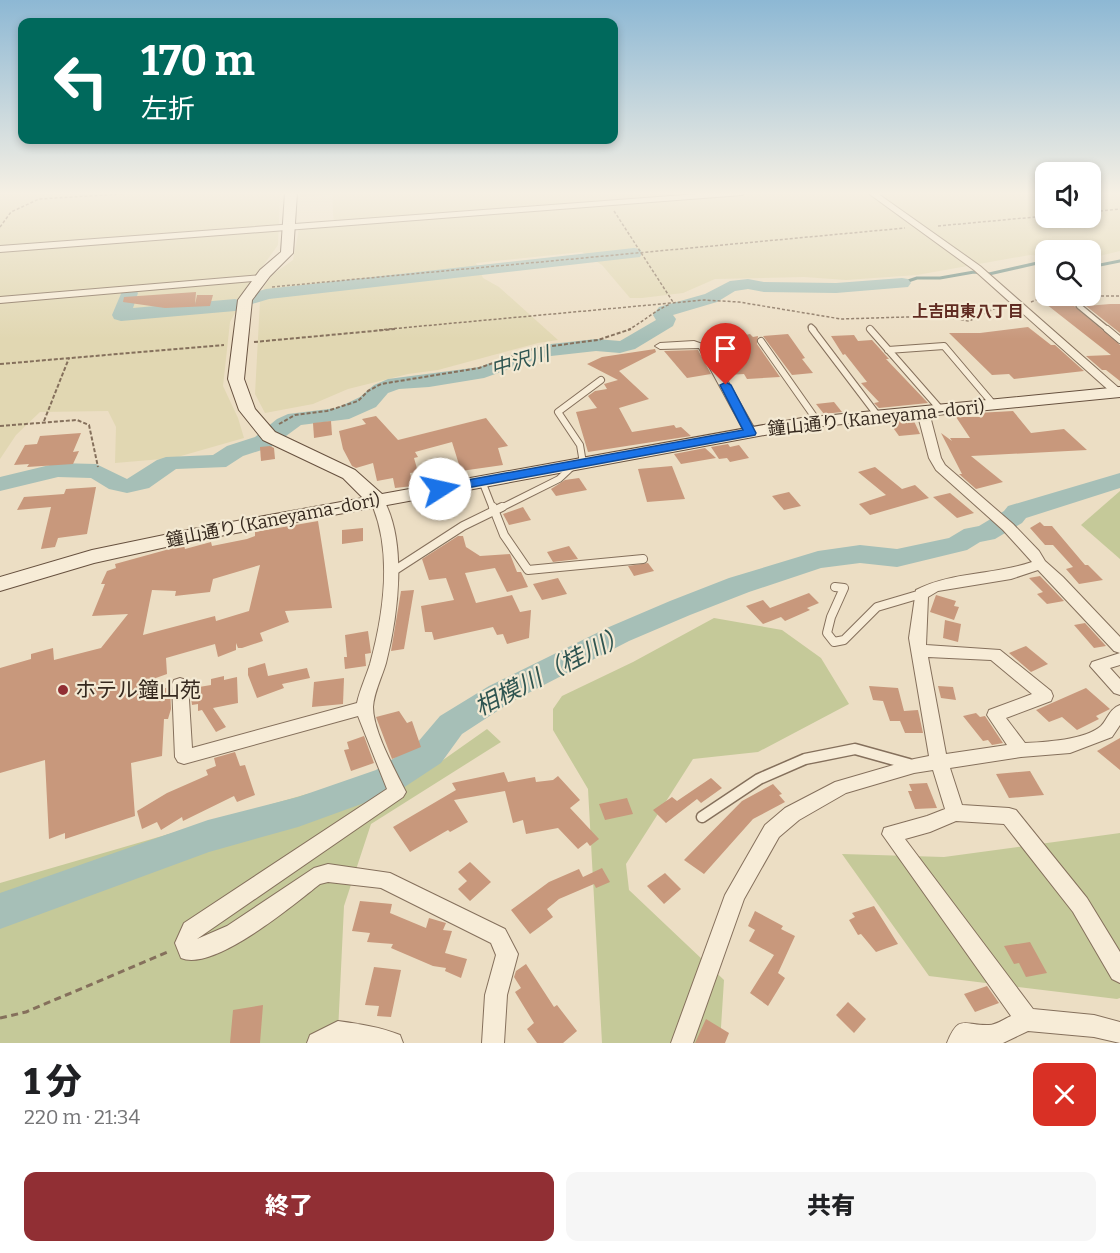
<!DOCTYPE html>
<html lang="ja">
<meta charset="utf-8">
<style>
:root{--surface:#fff;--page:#f6f6f6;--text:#202124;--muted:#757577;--accent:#912f34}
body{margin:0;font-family:Bitter,"Noto Sans JP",serif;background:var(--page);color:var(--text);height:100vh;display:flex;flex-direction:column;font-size:22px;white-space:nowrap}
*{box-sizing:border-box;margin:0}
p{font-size:20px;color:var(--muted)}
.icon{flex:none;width:33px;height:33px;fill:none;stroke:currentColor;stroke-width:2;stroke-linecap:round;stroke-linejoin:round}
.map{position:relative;height:1043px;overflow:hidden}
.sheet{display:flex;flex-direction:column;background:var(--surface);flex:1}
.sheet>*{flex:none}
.hud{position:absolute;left:18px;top:18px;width:600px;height:126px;border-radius:12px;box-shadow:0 3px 9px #0003;background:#00695c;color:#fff;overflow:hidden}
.controls{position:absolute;left:1035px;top:162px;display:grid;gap:12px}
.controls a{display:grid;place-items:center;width:66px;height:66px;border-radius:12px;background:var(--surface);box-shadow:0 3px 9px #0003;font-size:30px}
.pin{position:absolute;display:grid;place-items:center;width:51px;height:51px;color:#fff;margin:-62px -26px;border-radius:50% 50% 50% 0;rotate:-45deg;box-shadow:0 0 6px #0007}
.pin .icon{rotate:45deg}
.me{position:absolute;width:66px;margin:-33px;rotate:80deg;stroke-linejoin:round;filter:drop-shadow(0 0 4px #0008)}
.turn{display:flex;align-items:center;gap:21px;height:126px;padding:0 24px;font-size:27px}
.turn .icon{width:78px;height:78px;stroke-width:2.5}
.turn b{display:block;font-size:42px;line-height:51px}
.round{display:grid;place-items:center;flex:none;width:63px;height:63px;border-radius:12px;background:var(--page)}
.summary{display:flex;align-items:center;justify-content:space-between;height:102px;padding:0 24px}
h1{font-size:36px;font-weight:800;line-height:45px}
.primary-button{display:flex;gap:12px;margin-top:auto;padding:12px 24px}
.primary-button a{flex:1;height:69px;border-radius:12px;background:var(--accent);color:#fff;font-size:24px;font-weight:800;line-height:69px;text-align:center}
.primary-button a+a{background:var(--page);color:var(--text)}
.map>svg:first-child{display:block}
</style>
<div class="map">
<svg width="1120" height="1043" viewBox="0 0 1120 1043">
<rect width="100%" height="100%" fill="#ecdec4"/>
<g fill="#e1d7b2">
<path d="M 0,193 L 280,193 L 278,245 L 257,274 L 230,322 L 223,386 L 238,418 L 244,438 L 174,458 L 115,463 L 116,427 L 108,411 L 40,412 L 16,435 L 0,459 Z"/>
<path d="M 300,193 L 1045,193 L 1046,218 L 1090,218 L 1091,193 L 1120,193 L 1120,251 L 1091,258 L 1090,250 L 1046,250 L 1045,256 L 1030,255 L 917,275 L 846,280 L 804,277 L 715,279 L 683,293 L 642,298 L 630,298 L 602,265 L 582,252 L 476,263 L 483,278 L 499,287 L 558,340 L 538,343 L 438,370 L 408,374 L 348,389 L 313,404 L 265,413 L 255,394 L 260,301 L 264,287 L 272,275 L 293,260 L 299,229 L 334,227 L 332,195 L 300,197 Z"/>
</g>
<g fill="#c5c999">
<path d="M 1120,491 L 1120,559 L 1081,525 Z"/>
<path d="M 714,618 L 782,630 L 821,658 L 849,704 L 758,752 L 693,759 L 626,864 L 629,890 L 724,980 L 720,1043 L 602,1043 L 588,789 L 553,730 L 553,709 L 562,696 L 633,662 Z"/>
<path d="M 487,729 L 501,742 L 371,824 L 344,906 L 338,1032 L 346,1043 L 0,1043 L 0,883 L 307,794 L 426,772 Z"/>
<path d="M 1120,833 L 1120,998 L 1117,999 L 929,976 L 842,854 L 944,857 Z"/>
</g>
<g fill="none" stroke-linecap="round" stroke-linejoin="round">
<g stroke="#6d8d84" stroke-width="3">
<path d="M 1090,267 L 1120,261"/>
<path d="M 902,283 L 917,278 L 940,278 L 974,272 L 989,274 L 1046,261"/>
</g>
<g fill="#a6bfb7" fill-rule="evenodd">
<path d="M 634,248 L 640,249 L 642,253 L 640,257 L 269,299 L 252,304 L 246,303 L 243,299 L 246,295 L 266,289 Z"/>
<path d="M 902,278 L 908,279 L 911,283 L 908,287 L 836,293 L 764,292 L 748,289 L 735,291 L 717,302 L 673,315 L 676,319 L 673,326 L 635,349 L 627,351 L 620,353 L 596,351 L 551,356 L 534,360 L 484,378 L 429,387 L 399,389 L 388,393 L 376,407 L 349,419 L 301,425 L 271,447 L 243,456 L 226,467 L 176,469 L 149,488 L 127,493 L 109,489 L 91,478 L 58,477 L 0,491 L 0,477 L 58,463 L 96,464 L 127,479 L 157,460 L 166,457 L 213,455 L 227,446 L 255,437 L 277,419 L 288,414 L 337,408 L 360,397 L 374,385 L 388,379 L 480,367 L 521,351 L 551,344 L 596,339 L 620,341 L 656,320 L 653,315 L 659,307 L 705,294 L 730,281 L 748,279 L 764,282 L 836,283 Z"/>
<path d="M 129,288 L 135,289 L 138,293 L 133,308 L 235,299 L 242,301 L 244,305 L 242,309 L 235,311 L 121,321 L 114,319 L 112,315 L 123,289 Z"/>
<path d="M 1120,473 L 1120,488 L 1026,518 L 1022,523 L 995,539 L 980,542 L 967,550 L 897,567 L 860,563 L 821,568 L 749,592 L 690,615 L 629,641 L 511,702 L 462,734 L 441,763 L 400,790 L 298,827 L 209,852 L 0,929 L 0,893 L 208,820 L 298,797 L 376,770 L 417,743 L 440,716 L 489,686 L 609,627 L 670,601 L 729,578 L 818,551 L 860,545 L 897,549 L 949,538 L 964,529 L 979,526 L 1004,511 L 1008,506 Z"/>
</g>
</g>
<g fill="#c8987c" fill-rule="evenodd">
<path d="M 196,292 L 195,305 L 197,295 L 213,295 L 210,306 L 165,308 L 123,302 L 124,297 Z"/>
<path d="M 1063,303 L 1073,305 L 1120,345 L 1120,381 L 1106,370 L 1102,370 L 1086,356 L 1111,355 L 1046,304 Z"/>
<path d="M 1110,304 L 1120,304 L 1120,333 L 1086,306 Z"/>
<path d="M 1028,327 L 1051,345 L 1055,345 L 1084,371 L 1014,379 L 1009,374 L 992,375 L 949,333 L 980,333 Z"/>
<path d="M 750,334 L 753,337 L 758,336 L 757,344 L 780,377 L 747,379 L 744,374 L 727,375 L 707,343 Z"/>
<path d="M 788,334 L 805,358 L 802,359 L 813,373 L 792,375 L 763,336 Z"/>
<path d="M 854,335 L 858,341 L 872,340 L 889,359 L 886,359 L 928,403 L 879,408 L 874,403 L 879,402 L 861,383 L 867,382 L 845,354 L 843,355 L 831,336 Z"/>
<path d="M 655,349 L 656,352 L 619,371 L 649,399 L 619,408 L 632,432 L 674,425 L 676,428 L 681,427 L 691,436 L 588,452 L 576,412 L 597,408 L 588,396 L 595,391 L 607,389 L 604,384 L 618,380 L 587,364 L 602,357 Z"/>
<path d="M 698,350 L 711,374 L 687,378 L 664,351 Z"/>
<path d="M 834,402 L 842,412 L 824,414 L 816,404 Z"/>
<path d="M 1013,411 L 1031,433 L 1064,429 L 1087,450 L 971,456 L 1003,482 L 976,489 L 959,474 L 962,474 L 941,433 L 952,441 L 950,438 L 970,438 L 956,417 L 980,417 L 977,413 Z"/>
<path d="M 376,416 L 398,440 L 486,418 L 508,446 L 498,448 L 503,465 L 461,471 L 452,442 L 415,452 L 418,457 L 414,458 L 418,472 L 410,473 L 413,486 L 395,488 L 393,478 L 377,481 L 373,463 L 356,468 L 352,466 L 343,449 L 339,431 L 366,424 L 362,419 Z"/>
<path d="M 913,419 L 920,434 L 899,436 L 889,422 Z"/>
<path d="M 331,421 L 332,435 L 314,438 L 313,423 Z"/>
<path d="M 81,433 L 73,452 L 79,451 L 73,464 L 27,467 L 29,464 L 14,465 L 25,445 L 37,444 L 40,436 Z"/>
<path d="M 728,444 L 730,447 L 739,445 L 749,458 L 730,462 L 727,458 L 719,459 L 711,447 Z"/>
<path d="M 270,446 L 274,448 L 275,459 L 261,461 L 260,447 Z"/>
<path d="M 705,448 L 716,458 L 681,464 L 674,454 Z"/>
<path d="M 672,466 L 685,499 L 647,502 L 638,469 Z"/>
<path d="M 875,467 L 902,489 L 915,485 L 929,498 L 870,515 L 859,504 L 886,495 L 858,472 Z"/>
<path d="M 579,478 L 587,490 L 556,496 L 551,489 L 565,480 Z"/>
<path d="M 96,487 L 87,534 L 58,538 L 55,547 L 41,549 L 51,507 L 17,510 L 24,497 L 64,494 L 66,489 Z"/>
<path d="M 789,492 L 801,506 L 784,510 L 772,496 Z"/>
<path d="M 950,493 L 974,513 L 957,518 L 933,497 Z"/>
<path d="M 523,507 L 531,520 L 509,525 L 503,514 Z"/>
<path d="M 318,521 L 332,608 L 285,611 L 289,622 L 260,633 L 263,641 L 242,648 L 238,648 L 236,643 L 236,650 L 218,657 L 215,644 L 166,658 L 167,674 L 153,679 L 157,690 L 170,687 L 171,709 L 168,719 L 164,719 L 162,756 L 131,763 L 135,816 L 65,839 L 65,833 L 49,839 L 45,760 L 0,773 L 0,668 L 31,659 L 31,654 L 53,648 L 54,660 L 101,648 L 128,614 L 92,616 L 105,584 L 101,584 L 107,571 L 116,568 L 115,564 L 184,545 L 185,549 L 211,542 L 212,546 L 247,539 L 255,536 L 255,532 ZM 260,565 L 249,611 L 216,621 L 215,616 L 143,635 L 152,590 L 176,591 L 175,596 L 210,592 L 213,579 Z"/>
<path d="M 1040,522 L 1044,526 L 1052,526 L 1085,565 L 1088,565 L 1103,580 L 1079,584 L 1066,569 L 1073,567 L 1053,545 L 1045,545 L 1030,528 Z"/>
<path d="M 363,528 L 363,541 L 342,544 L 342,530 Z"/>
<path d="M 458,536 L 463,536 L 466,547 L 480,556 L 510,554 L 517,572 L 521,572 L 528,587 L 507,592 L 495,568 L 465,573 L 476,603 L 512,595 L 520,612 L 531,610 L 529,638 L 507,644 L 503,634 L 497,635 L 493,627 L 434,640 L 432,632 L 425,632 L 421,606 L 454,600 L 446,578 L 429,580 L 422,559 Z"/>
<path d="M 569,546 L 578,559 L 553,562 L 547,552 Z"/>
<path d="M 648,563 L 654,571 L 634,576 L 628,566 Z"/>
<path d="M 1040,576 L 1064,601 L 1047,604 L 1037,594 L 1043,592 L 1029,578 Z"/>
<path d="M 558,578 L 567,594 L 542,600 L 533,584 Z"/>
<path d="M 414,590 L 404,649 L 391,651 L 401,591 Z"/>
<path d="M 809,593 L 819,603 L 807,608 L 810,610 L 785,621 L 781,617 L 763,624 L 746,606 L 763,600 L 770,608 Z"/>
<path d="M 936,595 L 956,601 L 954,606 L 959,607 L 954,620 L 930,612 Z"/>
<path d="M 945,620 L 961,624 L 958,642 L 943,638 Z"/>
<path d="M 1085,623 L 1106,646 L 1094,648 L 1074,625 Z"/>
<path d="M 368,631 L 371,653 L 365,654 L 366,666 L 345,669 L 344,657 L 347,657 L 345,635 Z"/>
<path d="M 1026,646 L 1048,664 L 1031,672 L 1009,653 Z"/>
<path d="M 265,663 L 268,676 L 307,668 L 310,678 L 282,684 L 284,688 L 257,698 L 248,675 L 248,668 Z"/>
<path d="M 224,676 L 224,680 L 237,677 L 238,703 L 213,708 L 226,727 L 216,732 L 202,710 L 198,711 L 198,704 L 192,705 L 190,688 L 197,684 L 199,687 L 211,685 L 211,679 Z"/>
<path d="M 344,678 L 343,704 L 312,707 L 314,682 Z"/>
<path d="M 869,686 L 898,688 L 904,711 L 918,710 L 923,733 L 905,733 L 900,721 L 890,721 L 883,701 L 873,700 Z"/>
<path d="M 938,686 L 953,687 L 956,700 L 941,698 Z"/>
<path d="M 1086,688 L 1110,709 L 1096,716 L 1099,719 L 1077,730 L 1062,717 L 1049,722 L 1036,710 Z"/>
<path d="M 399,711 L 407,723 L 412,721 L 421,747 L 392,759 L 376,717 Z"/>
<path d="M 976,713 L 980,717 L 985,716 L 1003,743 L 992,745 L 988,740 L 983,741 L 963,716 Z"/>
<path d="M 364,736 L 374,763 L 351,771 L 344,750 L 349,749 L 347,742 Z"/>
<path d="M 1120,738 L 1120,770 L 1097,751 Z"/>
<path d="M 235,752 L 240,766 L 245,765 L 255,795 L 237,802 L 234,796 L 183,821 L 182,817 L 161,830 L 157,822 L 142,829 L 137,811 L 167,793 L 208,775 L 206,770 L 216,766 L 214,758 Z"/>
<path d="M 1030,771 L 1044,795 L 1009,798 L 996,774 Z"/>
<path d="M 504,772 L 508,782 L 535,777 L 536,782 L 553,780 L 558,776 L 580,800 L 570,808 L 599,839 L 590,846 L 587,842 L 578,849 L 558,828 L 526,834 L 523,820 L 513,823 L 505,791 L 454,800 L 468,822 L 450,832 L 448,830 L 410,852 L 393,827 L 456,790 L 452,783 Z"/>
<path d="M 711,778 L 722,788 L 701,803 L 697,799 L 666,823 L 653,810 L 672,797 L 677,801 Z"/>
<path d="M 927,783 L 937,808 L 915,809 L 908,791 L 912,791 L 909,784 Z"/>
<path d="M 773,784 L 782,794 L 779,795 L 785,802 L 753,819 L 704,874 L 684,860 L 742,801 Z"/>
<path d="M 627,798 L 633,814 L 605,820 L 599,804 Z"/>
<path d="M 470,862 L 491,882 L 470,901 L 458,889 L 467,881 L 458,872 Z"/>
<path d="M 602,868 L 610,882 L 596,888 L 594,884 L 559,899 L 547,909 L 553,917 L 530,934 L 511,910 L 549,882 L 579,869 L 583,877 Z"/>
<path d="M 665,873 L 681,889 L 664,904 L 647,886 Z"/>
<path d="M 360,901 L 392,904 L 390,913 L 426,928 L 429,918 L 446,923 L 443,930 L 452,931 L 445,953 L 467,959 L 461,978 L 445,971 L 446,968 L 433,966 L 391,948 L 393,944 L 367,942 L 370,933 L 352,931 Z"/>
<path d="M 874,906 L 898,944 L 876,952 L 861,934 L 858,935 L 849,920 L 855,917 L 852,913 Z"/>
<path d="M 755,911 L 783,926 L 781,929 L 795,936 L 778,973 L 785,978 L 768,1006 L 750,993 L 774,955 L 749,941 L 755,930 L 748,926 Z"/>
<path d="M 1030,942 L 1047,973 L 1026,977 L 1019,963 L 1014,964 L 1004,946 Z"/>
<path d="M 526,964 L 554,1007 L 557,1005 L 577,1031 L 563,1043 L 537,1043 L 527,1029 L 534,1023 L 515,992 L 521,988 L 514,977 L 516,971 Z"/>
<path d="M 374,967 L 401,970 L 391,1017 L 377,1016 L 379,1006 L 365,1005 Z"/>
<path d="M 987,986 L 999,1003 L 975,1012 L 964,994 Z"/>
<path d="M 848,1002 L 866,1019 L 854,1033 L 836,1015 Z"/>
<path d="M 263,1005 L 260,1043 L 230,1043 L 233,1010 Z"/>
<path d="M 706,1019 L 729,1033 L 725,1043 L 695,1043 Z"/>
</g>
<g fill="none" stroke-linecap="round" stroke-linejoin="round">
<g stroke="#85705c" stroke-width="7">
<g id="lane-far3">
<path d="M 1079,306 L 1108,330"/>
<path d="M 811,327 L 814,330"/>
</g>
</g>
<g stroke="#85705c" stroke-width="8">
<g id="lane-far2">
<path d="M 812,329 L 878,416"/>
<path d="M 870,329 L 941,410"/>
<path d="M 1107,329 L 1120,340"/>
<path d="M 761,341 L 818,422"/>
<path d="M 888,350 L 944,346 L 994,405"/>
<path d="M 583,463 L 580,445 L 558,412 L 601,380"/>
<path d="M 482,481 L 493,509"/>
<path d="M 499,509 L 559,479 L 575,464"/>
</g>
</g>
<g stroke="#85705c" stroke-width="10">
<g id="lane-far1">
<path d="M 493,507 L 504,535 L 528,570 L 643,559"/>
<path d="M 392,572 L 463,526 L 502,507"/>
<path d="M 835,587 L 844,588 L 831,617 L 827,633 L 834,642 L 844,640 L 877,607 L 921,594"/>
</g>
</g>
<g stroke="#85705c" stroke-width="13">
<path id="lane" d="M 702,817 L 759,779 L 805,759 L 855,749 L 909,764"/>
</g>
<g stroke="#85705c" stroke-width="2">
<g id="street">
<path d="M 711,193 L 746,193 L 742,195 L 0,252 L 0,246 Z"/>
<path d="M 868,193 L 877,193 L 980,266 L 1120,389 L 1120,396 L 1114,395 L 974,270 Z"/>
<path d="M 262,275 L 267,278 L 265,280 L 0,303 L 0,297 Z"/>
<path d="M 694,341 L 708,346 L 757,433 L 755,436 L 747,436 L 745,433 L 699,348 L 660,349 L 655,346 L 660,343 Z"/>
<path d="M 923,409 L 929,412 L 941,458 L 945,465 L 1013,524 L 1039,551 L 1045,561 L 1063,577 L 1120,637 L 1120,653 L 1114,651 L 1038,570 L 1011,579 L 938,591 L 928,597 L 926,645 L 1000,650 L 1051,691 L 1053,696 L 1051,701 L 1006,718 L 1025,743 C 1045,742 1085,740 1101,726 C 1108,719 1109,709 1120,705 L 1120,725 L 1112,737 L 1070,753 L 1021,757 L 950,768 L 962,805 L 1009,808 L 1016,810 L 1087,898 L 1120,952 L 1120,983 L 1112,979 L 1073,912 L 1004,824 L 956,821 L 930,832 L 905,839 L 1033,1009 L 1094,1015 L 1120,1022 L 1120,1043 L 1094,1037 L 1028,1031 L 1003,1043 L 947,1043 C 959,1013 964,1026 989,1025 C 996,1025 1004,1019 1011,1016 L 882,834 L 884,828 L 927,816 L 945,809 L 933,770 L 914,773 L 846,793 L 799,820 L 779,837 L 744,899 L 693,1043 L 671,1043 L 725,895 L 765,825 L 785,808 L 835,782 L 914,759 L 929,756 L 909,638 L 916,590 C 950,572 994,575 1032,562 L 1003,530 L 936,470 L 929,458 L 917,412 ZM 928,657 L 991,660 L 1032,694 L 989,710 L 987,715 L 1007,745 L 946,754 Z"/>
<path d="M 377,496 L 382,497 C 408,540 398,616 386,663 C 382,677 374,692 373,707 C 373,731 395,770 406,792 L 403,797 L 197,939 L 227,926 L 314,868 L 328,864 L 390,873 L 505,929 L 518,954 L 507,995 L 504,1043 L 482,1043 L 485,995 L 496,955 L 491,943 L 381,888 L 328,882 L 320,884 C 293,905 214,972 181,958 L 175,943 L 184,923 L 387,789 L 358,716 L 184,764 L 178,762 L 175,757 L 172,684 L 174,680 L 180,678 L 186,680 L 188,684 L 192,748 L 357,703 C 360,689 366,677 370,664 C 384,613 393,549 370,500 Z"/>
<path d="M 1120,653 L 1120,665 L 1110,668 L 1120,679 L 1120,695 L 1114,693 L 1090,666 L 1092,662 Z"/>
<path d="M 338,1021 C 360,1024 380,1027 400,1035 L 403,1043 L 307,1043 L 310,1035 Z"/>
</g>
</g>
<g stroke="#67513f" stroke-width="2">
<path id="secondary" d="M 285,193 L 297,193 L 293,253 L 270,276 L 252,300 L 244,379 L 255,409 L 275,432 L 355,470 L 382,494 L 802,418 L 1120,387 L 1120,397 L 802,428 L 193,541 L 94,563 L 0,591 L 0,577 L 92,550 L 193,529 L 363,498 L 343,478 L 263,440 L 239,410 L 228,379 L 238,300 L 260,270 L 281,252 Z"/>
</g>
<g stroke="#85705c" stroke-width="1.5" stroke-dasharray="3 2" stroke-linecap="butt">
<path d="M 614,211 L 673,302"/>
<path d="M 1090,212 L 1120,209"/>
<path d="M 938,226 L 1046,216"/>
<path d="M 0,227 L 11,212 L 39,199 L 137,193"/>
<path d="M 272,287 L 905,228"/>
<path d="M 1081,296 L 1120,296"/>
<path d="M 1031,302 L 1041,298 L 1075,297"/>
<path d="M 379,330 L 704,300 L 739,302 L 841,319 L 939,316 L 969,321 L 1002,305"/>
<path d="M 628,330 C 643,322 654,311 670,304"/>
</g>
<g stroke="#85705c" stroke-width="2" stroke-dasharray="4 2" stroke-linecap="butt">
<path d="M 254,342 L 395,329"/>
<path d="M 0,364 L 224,345"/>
<path d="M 44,421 L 69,358"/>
<path d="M 279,424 L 295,415 L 327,411 L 358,401 L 368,391 L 381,384 L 479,368 L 536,348 L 598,340 L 631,329"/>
<path d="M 0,426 L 77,420 L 89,425 L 98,467"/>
</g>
<path stroke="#85705c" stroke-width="3" stroke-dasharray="7 4.5" stroke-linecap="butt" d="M 0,1018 L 26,1012 L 170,951"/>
<use href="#lane-far3" stroke="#f7ecd7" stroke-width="4.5"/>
<use href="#lane-far2" stroke="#f7ecd7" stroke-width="6"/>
<use href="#lane-far1" stroke="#f7ecd7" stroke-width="8"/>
<use href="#lane" stroke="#f7ecd7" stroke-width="10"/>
<use href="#street" fill="#f7ecd7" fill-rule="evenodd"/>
<use href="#secondary" fill="#f7ecd7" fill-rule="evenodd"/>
</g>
<linearGradient id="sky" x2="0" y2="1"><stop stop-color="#8db8d4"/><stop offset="0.57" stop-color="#f6f0e4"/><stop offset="1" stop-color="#f6f0e4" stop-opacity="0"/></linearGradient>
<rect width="1120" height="339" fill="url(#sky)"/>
<path fill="#1a73e8" stroke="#114b97" stroke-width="1.5" d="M 726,382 L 731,385 L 756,433 L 755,435 L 440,493 L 434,489 L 440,485 L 743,430 L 720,385 Z"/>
<circle fill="#912f34" stroke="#f3e9d3" stroke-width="2" cx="63" cy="690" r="6"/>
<g text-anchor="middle" stroke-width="4.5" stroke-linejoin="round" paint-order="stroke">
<g font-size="16" font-weight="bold" fill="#602b21" stroke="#f3e9d3">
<text x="968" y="317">上吉田東八丁目</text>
</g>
<g font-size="18" fill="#36291f" stroke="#f3e9d3">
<text transform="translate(876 418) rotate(-6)" y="6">鐘山通り (Kaneyama-dori)</text>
<text transform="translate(273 520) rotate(-11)" y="6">鐘山通り (Kaneyama-dori)</text>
</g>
<g font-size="20" font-style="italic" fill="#2f5551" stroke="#f3e9d3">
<text transform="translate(520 361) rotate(-16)" y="7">中沢川</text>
</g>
<g font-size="21" fill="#36291f" stroke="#f3e9d3" text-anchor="start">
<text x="75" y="697">ホテル鐘山苑</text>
</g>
<g font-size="24" font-style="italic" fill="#2f5551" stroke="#f3e9d3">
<text transform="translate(551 671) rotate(-27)" y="8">相模川（桂川）</text>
</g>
</g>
</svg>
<div class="controls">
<a><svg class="icon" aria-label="sound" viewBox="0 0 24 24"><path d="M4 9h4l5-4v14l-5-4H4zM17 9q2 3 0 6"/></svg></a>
<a><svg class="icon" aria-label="search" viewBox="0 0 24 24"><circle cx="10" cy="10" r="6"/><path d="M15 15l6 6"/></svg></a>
</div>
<div class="pin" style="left:726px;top:385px;background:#d93025"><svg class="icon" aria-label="arrive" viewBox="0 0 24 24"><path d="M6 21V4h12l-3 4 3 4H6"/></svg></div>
<svg class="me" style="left:440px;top:489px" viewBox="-20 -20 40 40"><circle r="19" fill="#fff"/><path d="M0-13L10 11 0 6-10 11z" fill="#1a73e8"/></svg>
<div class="hud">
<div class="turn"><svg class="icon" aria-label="left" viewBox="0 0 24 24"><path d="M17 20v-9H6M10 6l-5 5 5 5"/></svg><div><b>170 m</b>左折</div></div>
</div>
</div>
<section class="sheet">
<div class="summary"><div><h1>1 分</h1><p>220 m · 21:34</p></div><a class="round" style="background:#d93025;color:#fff"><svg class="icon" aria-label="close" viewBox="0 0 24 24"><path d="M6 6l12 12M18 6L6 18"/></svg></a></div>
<div class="primary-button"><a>終了</a><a>共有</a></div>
</section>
